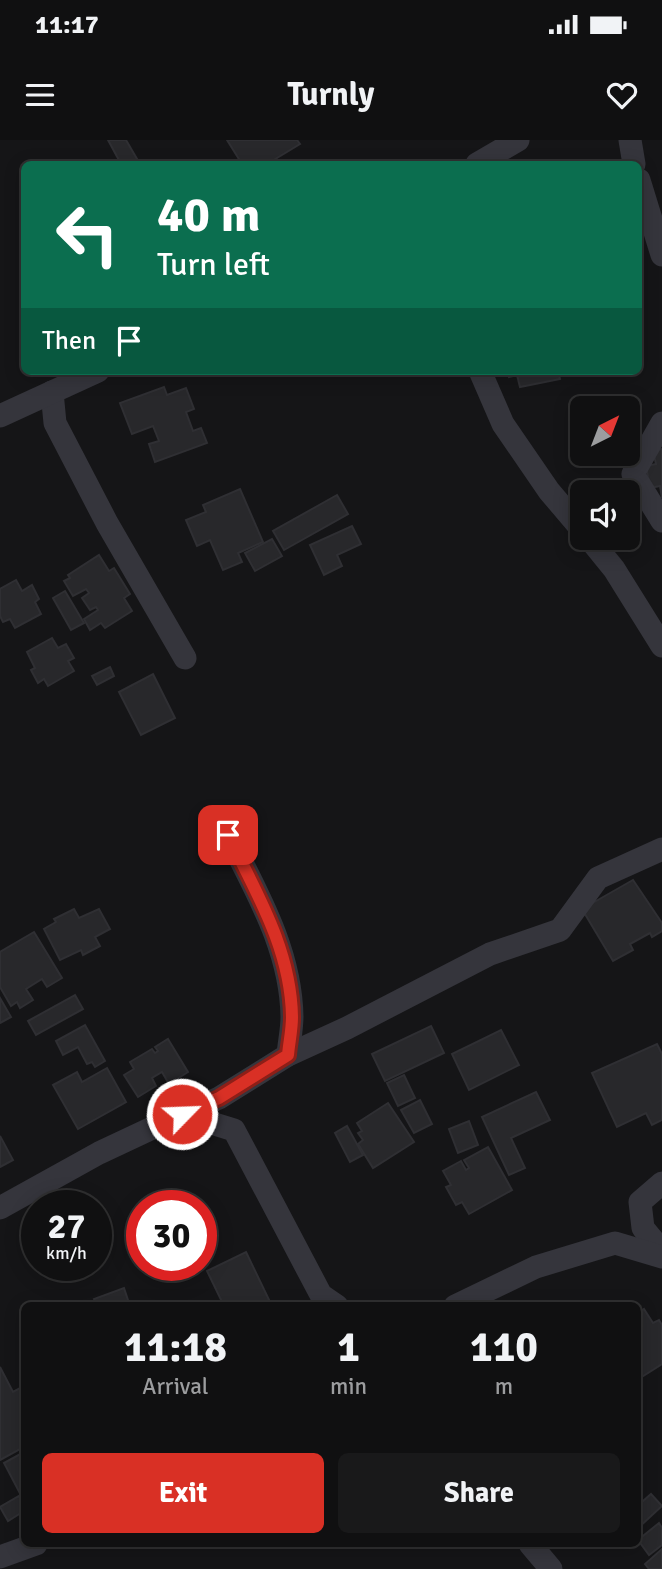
<!DOCTYPE html>
<style>
:root{--surface:#101011;--page:#19191a;--text:#f1f3f6;--muted:#9c9d9f;--line:#303031;--accent:#d93025}
body{margin:0;font-family:Signika,sans-serif;background:var(--page);color:var(--text);height:100vh;display:flex;flex-direction:column;font-size:26px;white-space:nowrap}
*{box-sizing:border-box;margin:0}
p{font-size:23px;color:var(--muted)}
.icon{flex:none;width:38px;height:38px;fill:none;stroke:currentColor;stroke-width:2;stroke-linecap:round;stroke-linejoin:round}
.map{position:relative;flex:1;overflow:hidden}
.details{position:absolute;left:21px;top:1162px;width:620px;height:245px;display:flex;flex-direction:column;background:var(--surface);border-radius:10px;box-shadow:0 4px 18px #0003,0 0 0 2px var(--line)}
.details>*{flex:none}
.top-card{position:absolute;left:21px;top:21px;width:621px;height:214px;border-radius:10px;box-shadow:0 4px 18px #0003,0 0 0 2px var(--line);background:#0b6e4f;color:#fff;overflow:hidden}
.needle{width:46px;rotate:42deg}
.tools{position:absolute;left:570px;top:256px;display:grid;gap:14px}
.tools a{display:grid;place-items:center;width:70px;height:70px;border-radius:10px;background:var(--surface);box-shadow:0 4px 18px #0003,0 0 0 2px var(--line);font-size:35px}
.speed{position:absolute;left:21px;top:1050px;display:flex;gap:14px;font-size:35px;font-weight:700;text-align:center}
.speed>*{display:grid;place-content:center;width:91px;height:91px;border-radius:50%;background:var(--surface);box-shadow:0 4px 18px #0003,0 0 0 2px var(--line);line-height:1}
.speed small{font-size:18px;font-weight:400}
.speed .limit{border:10px solid #d22;background:#fff;color:#111}
.pin{position:absolute;display:grid;place-items:center;width:60px;height:60px;color:#fff;margin:-30px;border-radius:14px;box-shadow:0 4px 10px #0006}
.me{position:absolute;width:77px;margin:-38px;rotate:66deg;stroke-linejoin:round;filter:drop-shadow(0 0 5px #0008)}
.turn{display:flex;align-items:center;gap:24px;height:147px;padding:0 21px;font-size:32px}
.turn .icon{width:91px;height:91px;stroke-width:2.5}
.turn b{display:block;font-size:49px;line-height:60px}
.then{display:flex;align-items:center;height:66px;padding:0 21px;background:#0003;gap:14px;font-size:26px}
.eta{display:flex;justify-content:space-evenly;align-items:center;height:119px;text-align:center}
.eta b{font-size:42px;font-weight:800;line-height:49px}
.button{display:flex;gap:14px;margin-top:auto;padding:14px 21px}
.button a{flex:1;height:80px;border-radius:10px;background:var(--accent);color:#fff;font-size:28px;font-weight:800;line-height:80px;text-align:center}
.button a+a{background:var(--page);color:var(--text)}
.status{display:flex;justify-content:space-between;align-items:center;height:49px;padding:0 35px;background:var(--surface);direction:ltr}
.status svg{height:19px;fill:currentColor}
header{display:flex;justify-content:space-between;align-items:center;height:91px;padding:0 21px;background:var(--surface);font-size:32px;font-weight:800}
.map>svg:first-child{display:block}
</style>
<div class="status"><b>11:17</b><svg viewBox="0 0 49 12"><path d="M0 12V9h3v3zM5 12V6h3v6zM10 12V3h3v9zM15 12V0h3v12zM26 1h20v11H26zM47 4h2v5h-2z"/></svg></div>
<header><svg class="icon" aria-label="menu" viewBox="0 0 24 24"><path d="M4 6h16M4 12h16M4 18h16"/></svg>Turnly<svg class="icon" aria-label="heart" viewBox="0 0 24 24"><path d="M12 20l-8-8c-3-5 5-10 8-4 3-6 11-1 8 4z"/></svg></header>
<div class="map">
<svg width="662" height="1429" viewBox="0 0 662 1429">
<rect width="100%" height="100%" fill="#151517"/>
<g fill="#28282b" stroke="#2f2f33" stroke-width="2">
<path d="M 108,0 L 126,0 L 140,24 L 121,24 Z"/>
<path d="M 227,0 L 297,0 L 300,4 L 267,24 L 242,24 Z"/>
<path d="M 508,231 L 558,231 L 560,239 L 520,247 L 517,235 L 509,237 Z"/>
<path d="M 164,247 L 167,255 L 186,248 L 194,269 L 186,272 L 193,291 L 201,288 L 207,303 L 155,322 L 149,304 L 159,301 L 153,286 L 132,294 L 120,263 Z"/>
<path d="M 662,309 L 662,358 L 660,346 L 650,348 L 646,326 L 656,324 L 653,311 Z"/>
<path d="M 240,349 L 263,402 L 238,413 L 242,422 L 223,430 L 210,400 L 197,406 L 186,380 L 206,372 L 203,365 Z"/>
<path d="M 337,355 L 348,374 L 284,410 L 273,391 Z"/>
<path d="M 352,386 L 361,404 L 337,415 L 342,426 L 324,435 L 310,405 Z"/>
<path d="M 272,399 L 282,416 L 255,431 L 245,413 Z"/>
<path d="M 99,415 L 109,431 L 114,428 L 130,454 L 124,458 L 132,471 L 105,488 L 101,483 L 90,490 L 84,479 L 98,470 L 96,467 L 90,470 L 82,458 L 89,453 L 86,449 L 73,456 L 64,441 L 70,438 L 68,435 Z"/>
<path d="M 16,440 L 22,451 L 32,445 L 39,459 L 35,462 L 41,474 L 15,488 L 10,479 L 3,482 L 0,476 L 0,449 Z"/>
<path d="M 65,451 L 84,483 L 71,490 L 53,458 Z"/>
<path d="M 52,498 L 58,508 L 66,504 L 74,518 L 68,521 L 74,531 L 48,546 L 44,539 L 38,543 L 31,530 L 35,528 L 27,512 Z"/>
<path d="M 110,527 L 114,536 L 97,545 L 92,536 Z"/>
<path d="M 153,534 L 175,578 L 141,595 L 119,552 Z"/>
<path d="M 633,740 L 662,783 L 662,791 L 652,797 L 650,793 L 630,804 L 633,810 L 613,821 L 582,769 Z"/>
<path d="M 74,769 L 79,778 L 99,769 L 110,789 L 95,797 L 100,806 L 83,815 L 81,810 L 60,820 L 44,789 L 56,782 L 54,779 Z"/>
<path d="M 34,792 L 62,838 L 47,847 L 42,839 L 26,849 L 33,860 L 20,868 L 17,862 L 11,866 L 0,847 L 0,812 Z"/>
<path d="M 75,855 L 83,869 L 36,895 L 28,881 Z"/>
<path d="M 0,858 L 11,877 L 0,883 Z"/>
<path d="M 85,885 L 105,921 L 95,927 L 92,922 L 87,924 L 78,907 L 63,915 L 56,901 Z"/>
<path d="M 431,886 L 444,913 L 385,941 L 372,914 Z"/>
<path d="M 501,890 L 519,925 L 469,950 L 452,914 Z"/>
<path d="M 168,899 L 188,932 L 169,944 L 162,932 L 152,938 L 156,946 L 138,957 L 124,935 L 134,929 L 130,922 L 152,909 L 155,913 L 158,911 L 155,907 Z"/>
<path d="M 657,904 L 662,914 L 662,980 L 652,985 L 646,973 L 617,987 L 592,933 Z"/>
<path d="M 107,928 L 126,962 L 78,989 L 53,945 L 77,932 L 82,942 Z"/>
<path d="M 404,935 L 415,958 L 398,966 L 387,943 Z"/>
<path d="M 536,952 L 550,980 L 511,998 L 525,1028 L 509,1035 L 482,977 Z"/>
<path d="M 420,960 L 432,984 L 414,993 L 401,970 Z"/>
<path d="M 388,963 L 414,1002 L 373,1028 L 358,1004 L 363,1000 L 358,993 L 362,991 L 357,983 Z"/>
<path d="M 469,981 L 478,1005 L 458,1013 L 449,989 Z"/>
<path d="M 347,986 L 363,1015 L 350,1022 L 335,993 Z"/>
<path d="M 0,996 L 13,1020 L 0,1027 Z"/>
<path d="M 488,1007 L 512,1050 L 469,1074 L 462,1062 L 456,1065 L 446,1047 L 451,1045 L 443,1031 L 461,1021 L 466,1030 L 469,1028 L 464,1020 Z"/>
<path d="M 246,1112 L 272,1166 L 224,1166 L 207,1131 Z"/>
<path d="M 124,1148 L 130,1166 L 97,1166 L 94,1159 Z"/>
<path d="M 644,1169 L 653,1183 L 659,1180 L 662,1185 L 662,1224 L 637,1240 L 637,1174 Z"/>
<path d="M 0,1227 L 13,1252 L 24,1246 L 24,1307 L 0,1320 Z"/>
<path d="M 24,1312 L 24,1361 L 4,1323 Z"/>
<path d="M 637,1354 L 643,1361 L 651,1354 L 662,1366 L 637,1389 Z"/>
<path d="M 19,1356 L 24,1366 L 24,1371 L 8,1381 L 0,1367 Z"/>
<path d="M 659,1383 L 662,1388 L 662,1405 L 649,1415 L 638,1400 Z"/>
<path d="M 662,1409 L 662,1429 L 649,1429 L 645,1424 Z"/>
</g>
<g fill="none" stroke-linecap="round" stroke-linejoin="round">
<g stroke="#35353c" stroke-width="23">
<path d="M 630,0 L 634,24"/>
<path d="M 477,24 L 518,0"/>
<path d="M 639,40 L 662,115"/>
<path d="M 480,231 L 503,284 L 549,351 L 583,391"/>
<path d="M 52,252 L 55,283 L 107,383 L 185,518"/>
<path d="M 0,276 L 98,231"/>
<path d="M 662,283 L 633,334 L 662,381"/>
<path d="M 588,397 L 614,429 L 662,506"/>
<path d="M 228,695 C 257,753 291,810 292,877 C 292,889 289,903 288,915"/>
<path d="M 182,974 L 219,958 L 288,915 L 347,888 L 490,814 L 560,790 L 598,738 L 662,709"/>
<path d="M 662,1043 L 640,1062 L 643,1088 L 662,1111"/>
<path d="M 0,1068 L 99,1013 L 182,974 L 234,990 L 321,1155 L 337,1166"/>
<path d="M 455,1166 L 536,1127 L 615,1103 L 662,1117"/>
<path d="M 530,1404 L 551,1429"/>
<path d="M 0,1417 L 36,1404"/>
</g>
</g>
<g fill="none" stroke-linecap="round" stroke-linejoin="round">
<g stroke="#8d1f18" stroke-width="18">
<path id="route" d="M 182,974 L 219,958 L 288,915 C 289,903 292,890 292,877 C 291,810 257,754 228,695"/>
</g>
<use href="#route" stroke="#d93025" stroke-width="12"/>
</g>
</svg>
<div class="tools">
<a><svg class="needle" viewBox="-14 -14 28 28"><path d="M0-13l5 13h-10z" fill="#e53935"/><path d="M0 13l5-13h-10z" fill="#9c9d9f"/></svg></a>
<a><svg class="icon" aria-label="sound" viewBox="0 0 24 24"><path d="M4 9h4l5-4v14l-5-4H4zM17 9q2 3 0 6"/></svg></a>
</div>
<div class="speed"><div>27<small>km/h</small></div><div class="limit">30</div></div>
<div class="pin" style="left:228px;top:695px;background:#d93025"><svg class="icon" aria-label="arrive" viewBox="0 0 24 24"><path d="M6 21V4h12l-3 4 3 4H6"/></svg></div>
<svg class="me" style="left:182px;top:974px" viewBox="-20 -20 40 40"><circle r="17" fill="#d93025" stroke="#fff" stroke-width="3"/><path d="M0-11L8 9 0 5-8 9z" fill="#fff"/></svg>
<div class="top-card">
<div class="turn"><svg class="icon" aria-label="left" viewBox="0 0 24 24"><path d="M17 20v-9H6M10 6l-5 5 5 5"/></svg><div><b>40 m</b>Turn left</div></div>
<div class="then">Then<svg class="icon" aria-label="arrive" viewBox="0 0 24 24"><path d="M6 21V4h12l-3 4 3 4H6"/></svg></div>
</div>
<section class="details">
<div class="eta">
<div><b>11:18</b><p>Arrival</p></div>
<div><b>1</b><p>min</p></div>
<div><b>110</b><p>m</p></div>
</div>
<div class="button"><a>Exit</a><a>Share</a></div>
</section>
</div>
